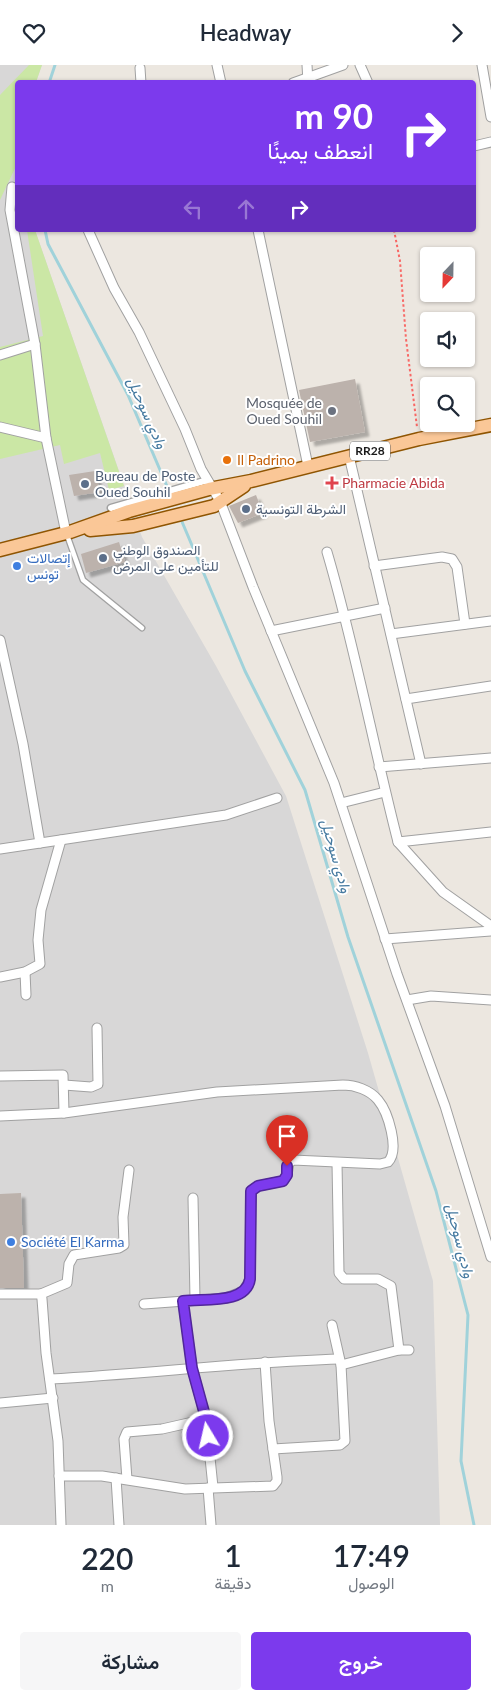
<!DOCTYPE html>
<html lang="ar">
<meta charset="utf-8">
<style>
:root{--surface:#fff;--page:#f6f6f7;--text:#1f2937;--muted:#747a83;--accent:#7c3aed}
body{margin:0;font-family:Lato,Vazirmatn,sans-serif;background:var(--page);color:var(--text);direction:rtl;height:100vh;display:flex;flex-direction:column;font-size:19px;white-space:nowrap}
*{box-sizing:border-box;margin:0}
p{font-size:16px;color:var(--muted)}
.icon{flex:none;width:28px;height:28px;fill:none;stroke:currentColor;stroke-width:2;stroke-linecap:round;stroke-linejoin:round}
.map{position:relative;height:1460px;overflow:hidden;direction:ltr}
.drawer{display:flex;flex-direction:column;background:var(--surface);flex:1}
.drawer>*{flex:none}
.banner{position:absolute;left:15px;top:15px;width:461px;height:152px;border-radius:5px;box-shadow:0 1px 4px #0004;direction:rtl;background:#7c3aed;color:#fff;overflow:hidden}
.needle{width:32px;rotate:202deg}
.buttons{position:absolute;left:420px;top:182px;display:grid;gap:10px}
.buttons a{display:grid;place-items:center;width:55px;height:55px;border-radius:5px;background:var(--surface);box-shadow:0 1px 4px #0004;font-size:25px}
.pin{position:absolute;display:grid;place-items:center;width:42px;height:42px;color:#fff;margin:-51px -21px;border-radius:50% 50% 50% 0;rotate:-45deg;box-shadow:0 0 5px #0007}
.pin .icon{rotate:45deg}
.me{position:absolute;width:55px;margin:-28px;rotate:351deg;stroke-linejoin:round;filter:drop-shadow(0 0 4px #0008)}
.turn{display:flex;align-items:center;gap:18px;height:105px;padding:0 20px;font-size:22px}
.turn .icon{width:65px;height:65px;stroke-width:2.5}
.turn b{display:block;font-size:35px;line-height:42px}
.lanes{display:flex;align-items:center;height:48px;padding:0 20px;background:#0003;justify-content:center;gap:25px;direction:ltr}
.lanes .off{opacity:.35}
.eta{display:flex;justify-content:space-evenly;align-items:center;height:85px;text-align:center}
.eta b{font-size:30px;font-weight:600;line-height:35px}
.primary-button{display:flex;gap:10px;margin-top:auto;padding:10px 20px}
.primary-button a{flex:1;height:58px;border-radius:5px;background:var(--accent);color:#fff;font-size:20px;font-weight:600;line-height:58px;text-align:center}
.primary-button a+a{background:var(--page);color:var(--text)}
header{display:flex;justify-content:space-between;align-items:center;height:65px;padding:0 20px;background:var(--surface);font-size:22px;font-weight:600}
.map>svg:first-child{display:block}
</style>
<header><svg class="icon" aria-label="forward" viewBox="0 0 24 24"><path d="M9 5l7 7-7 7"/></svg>Headway<svg class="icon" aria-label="heart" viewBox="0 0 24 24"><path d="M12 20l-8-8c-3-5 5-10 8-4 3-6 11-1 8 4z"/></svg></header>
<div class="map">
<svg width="491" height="1460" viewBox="0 0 491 1460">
<defs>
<filter id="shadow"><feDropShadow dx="4.5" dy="4.5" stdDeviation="1" flood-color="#0004"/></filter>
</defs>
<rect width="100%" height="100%" fill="#ece7e0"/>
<path fill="#d8d7d7" d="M 0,0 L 42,0 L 36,17 L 18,18 L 18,165 L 35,165 L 142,472 L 216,601 L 286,731 L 368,988 L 433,1216 L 440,1460 L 0,1460 Z"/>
<g fill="#cbe7a5">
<path d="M 29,0 L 42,0 L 36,17 L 18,18 L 17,99 L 0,135 L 0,30 Z"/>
<path d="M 27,165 L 35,165 L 124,421 L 109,425 L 100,388 L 64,399 L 60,380 L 0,394 L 0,282 L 43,271 Z"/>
</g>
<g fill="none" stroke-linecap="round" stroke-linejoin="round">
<g stroke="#a0d2da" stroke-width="3">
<path d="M 49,18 L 55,0"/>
<path d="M 45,165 L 48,179 L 128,330 L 169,426"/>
<path d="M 180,452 L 245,606 L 305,725 L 348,872 L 436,1126 L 468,1250 L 461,1396 L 474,1460"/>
</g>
</g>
<g fill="#bcb2ac" filter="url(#shadow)">
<path d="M 355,314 L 365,367 L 310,377 L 299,325 Z"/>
<path d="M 95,406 L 100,427 L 74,431 L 69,410 Z"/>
<path d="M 256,430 L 263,448 L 238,458 L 229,441 Z"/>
<path d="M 119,477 L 125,497 L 86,508 L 81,489 Z"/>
<path d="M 21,1128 L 24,1223 L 0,1223 L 0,1129 Z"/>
</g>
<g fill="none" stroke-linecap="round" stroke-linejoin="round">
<g stroke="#a1a1a1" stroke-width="7">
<path id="service" d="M 67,470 L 83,515 L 142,563"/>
</g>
<g stroke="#a1a1a1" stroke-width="9">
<path id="pedestrian" d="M 111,443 L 208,415"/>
</g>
<g stroke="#a1a1a1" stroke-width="11">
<g id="minor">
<path d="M 217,0 L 221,18"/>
<path d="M 307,0 L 308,17"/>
<path d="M 360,0 L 368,18"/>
<path d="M 482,0 L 491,52"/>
<path d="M 140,3 L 141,18"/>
<path d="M 293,18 L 343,0"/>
<path d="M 474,81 L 491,77"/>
<path d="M 12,122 L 10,145 L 35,279 L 46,373 L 66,468"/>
<path d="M 88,165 L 114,223 L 139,267 L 185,364 L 201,404 L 220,436 L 253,522 L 334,718 L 397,909 L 445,1041 L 491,1192"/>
<path d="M 258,165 L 308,401"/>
<path d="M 0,290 L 35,279"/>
<path d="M 0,362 L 46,373"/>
<path d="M 349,391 L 421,699"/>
<path d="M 327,487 C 355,582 373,680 398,777 L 491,767"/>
<path d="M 374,501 L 442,492 L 452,494 L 457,502 L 465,559"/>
<path d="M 271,566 L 385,543"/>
<path d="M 391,569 L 491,556"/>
<path d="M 0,575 L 23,679 L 40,778"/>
<path d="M 406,634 L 491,621"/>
<path d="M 379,702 L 491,693"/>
<path d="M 341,738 L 385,727"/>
<path d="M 398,777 L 443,827 L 491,861"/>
<path d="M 0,784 L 226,750 L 277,733"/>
<path d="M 385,874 L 491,866"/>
<path d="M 25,907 L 26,930"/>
<path d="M 0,912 L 25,907 L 40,899 L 38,875 L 41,845 L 61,775"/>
<path d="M 407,935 L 431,931 L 491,935"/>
<path d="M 0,1011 L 63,1010 L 64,1048"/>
<path d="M 64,1020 L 91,1022 L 98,1019 L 97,963"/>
<path d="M 0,1051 L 64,1048 L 217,1027 L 343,1020 C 355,1020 370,1025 378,1035 C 388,1047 400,1085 388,1097 L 380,1099 L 293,1095 L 289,1098 L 287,1110 L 283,1116 L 258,1121 L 251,1126 L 250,1214 L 244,1226 L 226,1233 L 144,1239"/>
<path d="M 337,1098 L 339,1208 L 344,1214 L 378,1214 L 391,1221 L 399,1285"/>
<path d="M 193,1133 L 195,1234"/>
<path d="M 0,1229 L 41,1229 L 42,1234 L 46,1288 L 58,1376 L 61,1460"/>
<path d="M 41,1229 L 67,1218 L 69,1199 L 74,1190 L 119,1183 L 124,1180 L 123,1152 L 129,1105"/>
<path d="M 183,1236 L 192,1303 L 206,1354 L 213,1422"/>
<path d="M 341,1300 L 399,1285 L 409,1285"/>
<path d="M 50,1314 C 147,1309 242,1297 339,1294"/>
<path d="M 0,1338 L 53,1333"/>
<path d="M 273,1384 L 340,1380 L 345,1376 L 341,1300 L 332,1260"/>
<path d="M 59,1411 L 102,1411 L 185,1424 L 273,1421 L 277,1416 L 277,1412 L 269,1356 L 265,1297"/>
<path d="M 116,1413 L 119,1460"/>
<path d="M 127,1414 L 124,1374 L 127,1367 L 162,1364 L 206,1354"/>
<path d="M 208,1423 L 211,1460"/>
</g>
</g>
<g stroke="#8f5502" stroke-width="15">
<g id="primary">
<path d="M 90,465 L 133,461 L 214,441 L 244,421"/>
<path d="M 0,485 L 70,467 L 129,446 L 209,424 L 251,416 L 419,374 L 491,360"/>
</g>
</g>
<path stroke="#f86865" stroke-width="2" stroke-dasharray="2.5 2.5" stroke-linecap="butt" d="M 394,165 L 400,196 L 406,274 L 417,362"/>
<use href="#service" stroke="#fff" stroke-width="4.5"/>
<use href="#pedestrian" stroke="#fff" stroke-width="6"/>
<use href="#minor" stroke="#fff" stroke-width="9"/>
<use href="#primary" stroke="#fac797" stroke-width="12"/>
</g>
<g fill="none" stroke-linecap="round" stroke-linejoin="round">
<g stroke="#51269a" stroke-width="12">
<path id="route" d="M 208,1371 L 206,1354 L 192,1303 L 183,1236 C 203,1233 246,1240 250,1214 L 251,1126 L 258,1121 L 283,1116 L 287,1110 L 287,1101"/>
</g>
<use href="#route" stroke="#7c3aed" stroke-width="9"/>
</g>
<circle fill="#6b7280" stroke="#fff" stroke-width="2" cx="332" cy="346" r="5"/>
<circle fill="#e8710a" stroke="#fff" stroke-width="2" cx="227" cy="395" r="5"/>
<path fill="#e0444e" stroke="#fff" stroke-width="2" d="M329.5 410.5h5v5h5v5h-5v5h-5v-5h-5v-5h5z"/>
<g fill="#5c6f8a" stroke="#fff" stroke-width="2">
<circle cx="85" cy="419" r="5"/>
<circle cx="246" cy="444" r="5"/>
<circle cx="103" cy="493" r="5"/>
</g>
<g fill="#3f7fe0" stroke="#fff" stroke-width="2">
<circle cx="17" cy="501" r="5"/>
<circle cx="11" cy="1177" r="5"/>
</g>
<g text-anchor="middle" stroke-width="4" stroke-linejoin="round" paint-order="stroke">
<rect fill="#fff" stroke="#5f5f5f" stroke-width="1" x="350" y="376.5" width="40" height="19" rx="4"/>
<g font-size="12" font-weight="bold" fill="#1a1a1a">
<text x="370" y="390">RR28</text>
</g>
<g font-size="14" fill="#5b616d" stroke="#fff" text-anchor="end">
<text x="322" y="343">Mosquée de<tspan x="322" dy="16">Oued Souhil</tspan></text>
</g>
<g font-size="14" fill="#c56008" stroke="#fff" text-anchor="start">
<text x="237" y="400">Il Padrino</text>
</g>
<g font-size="14" fill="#4e5e75" stroke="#fff" text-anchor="start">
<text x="95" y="416">Bureau de Poste<tspan x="95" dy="16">Oued Souhil</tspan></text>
<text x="256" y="449">الشرطة التونسية</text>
<text x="113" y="490">الصندوق الوطني<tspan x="113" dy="16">للتأمين على المرض</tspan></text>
</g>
<g font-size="14" fill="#be3a42" stroke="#fff" text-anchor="start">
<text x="342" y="423">Pharmacie Abida</text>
</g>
<g font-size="14" fill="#366cbe" stroke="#fff" text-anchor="start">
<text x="27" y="498">إتصالات<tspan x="27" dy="16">تونس</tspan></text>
<text x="21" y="1182">Société El Karma</text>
</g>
<g font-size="15" font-style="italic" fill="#467aa0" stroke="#fff">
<text transform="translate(147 348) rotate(66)" y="5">وادي سوحيل</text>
<text transform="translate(336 791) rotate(74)" y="5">وادي سوحيل</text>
<text transform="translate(460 1176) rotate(76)" y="5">وادي سوحيل</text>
</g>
</g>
</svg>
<div class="buttons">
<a><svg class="needle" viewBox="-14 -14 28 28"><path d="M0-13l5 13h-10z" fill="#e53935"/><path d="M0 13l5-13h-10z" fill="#747a83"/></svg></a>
<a><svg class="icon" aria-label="sound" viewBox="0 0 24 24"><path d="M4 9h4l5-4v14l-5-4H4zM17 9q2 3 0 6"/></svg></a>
<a><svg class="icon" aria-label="search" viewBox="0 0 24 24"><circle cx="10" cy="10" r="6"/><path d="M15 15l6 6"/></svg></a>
</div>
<div class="pin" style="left:287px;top:1101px;background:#d93025"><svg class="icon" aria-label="arrive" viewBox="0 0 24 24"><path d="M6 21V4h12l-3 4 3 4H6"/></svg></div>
<svg class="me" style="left:208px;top:1371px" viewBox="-20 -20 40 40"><circle r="17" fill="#7c3aed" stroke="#fff" stroke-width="3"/><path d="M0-11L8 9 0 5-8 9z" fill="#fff"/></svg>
<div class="banner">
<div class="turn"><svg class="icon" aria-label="right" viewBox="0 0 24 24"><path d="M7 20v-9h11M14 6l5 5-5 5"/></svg><div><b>90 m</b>انعطف يمينًا</div></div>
<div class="lanes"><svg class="icon off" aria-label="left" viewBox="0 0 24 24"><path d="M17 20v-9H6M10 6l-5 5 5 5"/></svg><svg class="icon off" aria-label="ahead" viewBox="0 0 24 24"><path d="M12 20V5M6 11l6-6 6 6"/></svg><svg class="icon" aria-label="right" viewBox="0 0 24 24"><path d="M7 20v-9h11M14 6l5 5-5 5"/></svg></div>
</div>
</div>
<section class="drawer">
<div class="eta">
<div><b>17:49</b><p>الوصول</p></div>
<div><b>1</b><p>دقيقة</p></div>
<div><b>220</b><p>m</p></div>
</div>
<div class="primary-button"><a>خروج</a><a>مشاركة</a></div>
</section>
